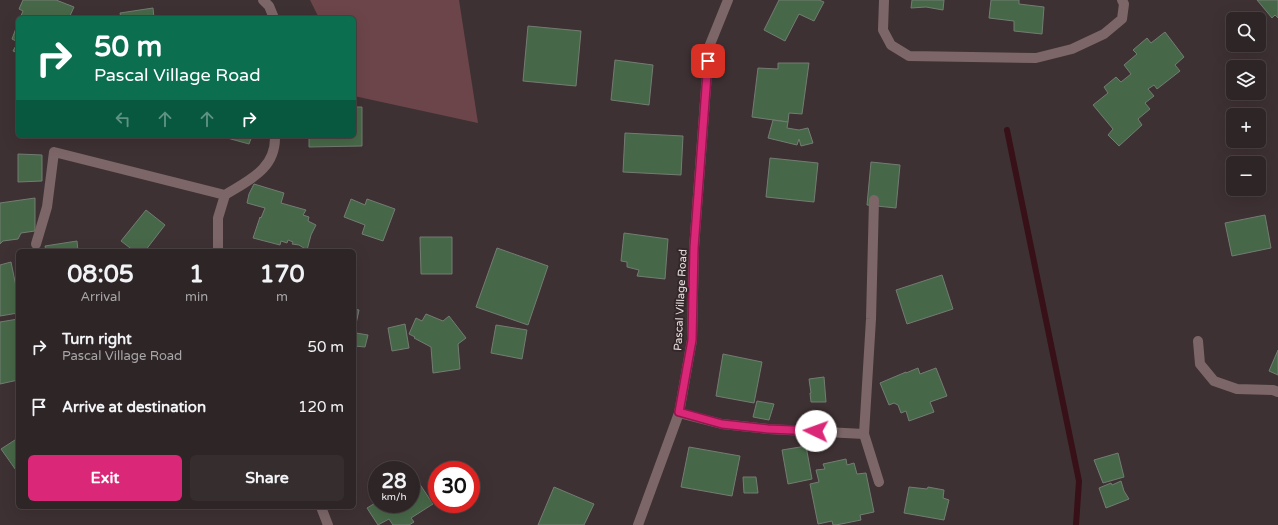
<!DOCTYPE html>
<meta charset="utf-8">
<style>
:root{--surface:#2e2526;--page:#362d2e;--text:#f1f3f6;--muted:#a7a5a7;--line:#494243;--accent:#db2777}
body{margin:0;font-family:"Varela Round",sans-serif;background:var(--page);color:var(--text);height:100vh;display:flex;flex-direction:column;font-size:15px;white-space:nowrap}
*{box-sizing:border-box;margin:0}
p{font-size:13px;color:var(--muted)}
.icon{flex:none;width:22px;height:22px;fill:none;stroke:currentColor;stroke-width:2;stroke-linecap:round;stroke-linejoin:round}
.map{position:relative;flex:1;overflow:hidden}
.details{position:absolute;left:16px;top:249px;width:340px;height:260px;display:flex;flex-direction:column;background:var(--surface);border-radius:6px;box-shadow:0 4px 16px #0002,0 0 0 1px var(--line)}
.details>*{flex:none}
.top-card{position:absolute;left:16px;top:16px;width:340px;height:122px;border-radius:6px;box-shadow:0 4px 16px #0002,0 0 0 1px var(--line);background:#0b6e4f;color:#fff;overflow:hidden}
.fabs{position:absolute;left:1226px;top:12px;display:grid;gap:8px}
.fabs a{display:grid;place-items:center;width:40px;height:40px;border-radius:6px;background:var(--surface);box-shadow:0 4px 16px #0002,0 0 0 1px var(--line);font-size:20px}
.speed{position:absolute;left:368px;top:461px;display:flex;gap:8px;font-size:20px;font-weight:700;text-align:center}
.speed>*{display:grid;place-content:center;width:52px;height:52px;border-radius:50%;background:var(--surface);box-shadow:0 4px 16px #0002,0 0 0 1px var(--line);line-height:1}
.speed small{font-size:10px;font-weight:400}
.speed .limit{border:6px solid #d22;background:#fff;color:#111}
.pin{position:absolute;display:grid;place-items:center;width:34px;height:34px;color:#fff;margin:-17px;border-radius:8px;box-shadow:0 2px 6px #0006}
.me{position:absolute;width:44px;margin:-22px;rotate:273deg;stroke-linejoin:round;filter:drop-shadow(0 0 3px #0008)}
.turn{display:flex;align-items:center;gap:14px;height:84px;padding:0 12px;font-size:18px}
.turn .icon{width:52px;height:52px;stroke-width:2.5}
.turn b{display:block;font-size:28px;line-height:34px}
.lanes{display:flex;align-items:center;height:38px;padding:0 12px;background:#0003;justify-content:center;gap:20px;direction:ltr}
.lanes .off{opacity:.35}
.eta{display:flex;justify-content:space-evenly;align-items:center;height:68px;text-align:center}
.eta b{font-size:24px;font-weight:700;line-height:28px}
.button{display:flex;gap:8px;margin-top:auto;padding:8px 12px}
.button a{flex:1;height:46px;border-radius:6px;background:var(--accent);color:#fff;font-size:16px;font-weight:700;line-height:46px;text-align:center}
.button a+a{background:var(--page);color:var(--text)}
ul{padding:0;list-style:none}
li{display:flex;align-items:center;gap:12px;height:60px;padding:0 12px}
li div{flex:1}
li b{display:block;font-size:15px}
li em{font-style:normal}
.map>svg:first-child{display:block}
</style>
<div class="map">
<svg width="1278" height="525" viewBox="0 0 1278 525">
<rect width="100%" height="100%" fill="#3e3133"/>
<path fill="#6c454a" d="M 310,0 L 459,0 L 478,123 L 354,96 L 354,18 L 319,18 Z"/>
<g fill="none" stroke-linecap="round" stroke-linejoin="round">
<path stroke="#381017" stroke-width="6" d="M 1007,130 L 1079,481 L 1076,525"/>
</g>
<g fill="#476848" stroke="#737c73">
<path d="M 23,0 L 56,0 L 74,7 L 69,18 L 20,18 L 23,11 L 19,9 Z"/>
<path d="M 779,0 L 819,0 L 824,2 L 814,21 L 799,14 L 785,41 L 764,30 Z"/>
<path d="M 912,0 L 944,0 L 943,10 L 926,7 L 911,8 Z"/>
<path d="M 991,0 L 1019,0 L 1019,4 L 1044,7 L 1042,34 L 1014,31 L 1014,21 L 989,18 Z"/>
<path d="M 1257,0 L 1278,0 L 1278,18 L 1275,15 L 1272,18 Z"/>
<path d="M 153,8 L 154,18 L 121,18 L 120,13 Z"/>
<path d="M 18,23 L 18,53 L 13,51 L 18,42 L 12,39 Z"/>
<path d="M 528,26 L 581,31 L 576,86 L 523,81 Z"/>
<path d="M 1165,32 L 1184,57 L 1175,65 L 1180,71 L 1157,89 L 1154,85 L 1148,89 L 1154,96 L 1145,103 L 1150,109 L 1138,119 L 1142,125 L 1119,146 L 1108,135 L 1113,129 L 1093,105 L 1108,93 L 1104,87 L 1116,77 L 1121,82 L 1131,74 L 1124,65 L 1137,54 L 1133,50 L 1147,38 L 1151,43 Z"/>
<path d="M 615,60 L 653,65 L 649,105 L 611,100 Z"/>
<path d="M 778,63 L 809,63 L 802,114 L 789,113 L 788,122 L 752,117 L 758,68 L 778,69 Z"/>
<path d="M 354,107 L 362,107 L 362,146 L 309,147 L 309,136 L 354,136 Z"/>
<path d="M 773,120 L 788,122 L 787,128 L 799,130 L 808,128 L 813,143 L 801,146 L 799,139 L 797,145 L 768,138 Z"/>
<path d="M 625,133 L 683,136 L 681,175 L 623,172 Z"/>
<path d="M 220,136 L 252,136 L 249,144 Z"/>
<path d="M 18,154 L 42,155 L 42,181 L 18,182 Z"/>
<path d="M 770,158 L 818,163 L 814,202 L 766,197 Z"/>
<path d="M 871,162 L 900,165 L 896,208 L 867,205 Z"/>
<path d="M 254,184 L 284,193 L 281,203 L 306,210 L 303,215 L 309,217 L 308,221 L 316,225 L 311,235 L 307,250 L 299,245 L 292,244 L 293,242 L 288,240 L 287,243 L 281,241 L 280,245 L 253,238 L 260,217 L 261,218 L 265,208 L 247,203 L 249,194 Z"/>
<path d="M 35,198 L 35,231 L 21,233 L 18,239 L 3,241 L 0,244 L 0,203 Z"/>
<path d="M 351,199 L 365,205 L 367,199 L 395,209 L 383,241 L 362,234 L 365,225 L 344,217 Z"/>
<path d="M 146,210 L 165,225 L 145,251 L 134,251 L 121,241 Z"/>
<path d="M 1265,215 L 1271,248 L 1232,256 L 1225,223 Z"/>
<path d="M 624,233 L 668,239 L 665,279 L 637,276 L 639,270 L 627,267 L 627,262 L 621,261 Z"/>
<path d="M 420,237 L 452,237 L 452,274 L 421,274 Z"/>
<path d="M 77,241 L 78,251 L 46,251 L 45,246 Z"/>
<path d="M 497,248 L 548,266 L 528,325 L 476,307 Z"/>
<path d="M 11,262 L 18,296 L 18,313 L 0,316 L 0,265 Z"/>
<path d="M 942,275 L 953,309 L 907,324 L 896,290 Z"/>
<path d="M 354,309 L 359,310 L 354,333 Z"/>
<path d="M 426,314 L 443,321 L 449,316 L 466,338 L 458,344 L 460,369 L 433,373 L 431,347 L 414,338 L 415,337 L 409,334 L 416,318 L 422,321 Z"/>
<path d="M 18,319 L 18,380 L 0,384 L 0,322 Z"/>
<path d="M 405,324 L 409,348 L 392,351 L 388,328 Z"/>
<path d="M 496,325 L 527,330 L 522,359 L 491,353 Z"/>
<path d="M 356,333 L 368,335 L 365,347 L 354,346 Z"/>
<path d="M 1278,350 L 1278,375 L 1269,371 Z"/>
<path d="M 723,354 L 762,362 L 754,403 L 716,396 Z"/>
<path d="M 918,368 L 920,374 L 936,368 L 947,396 L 930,402 L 934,412 L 909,421 L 906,411 L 901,413 L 898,405 L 894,403 L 889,405 L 880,383 L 906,372 L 906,373 Z"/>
<path d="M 824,377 L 826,402 L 811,402 L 810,393 L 811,393 L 809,379 Z"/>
<path d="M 757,401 L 774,404 L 769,420 L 753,417 Z"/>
<path d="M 18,438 L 18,473 L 1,449 Z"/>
<path d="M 806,446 L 812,479 L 788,484 L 782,450 Z"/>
<path d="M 689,447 L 740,456 L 732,496 L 681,487 Z"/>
<path d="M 1118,453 L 1124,477 L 1103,483 L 1094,460 Z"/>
<path d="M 846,459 L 847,465 L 854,463 L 857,474 L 866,473 L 874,512 L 860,515 L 861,520 L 836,525 L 833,525 L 832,521 L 818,524 L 810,484 L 819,482 L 816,470 L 825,469 L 823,464 Z"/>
<path d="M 411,471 L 433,504 L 411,518 L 414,522 L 409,525 L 393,525 L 389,519 L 378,525 L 367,508 L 377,502 L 377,504 L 411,504 Z"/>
<path d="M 743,477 L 756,477 L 758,493 L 744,493 Z"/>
<path d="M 1121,481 L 1124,491 L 1129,499 L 1106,508 L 1099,488 L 1111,483 L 1112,485 Z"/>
<path d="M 554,487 L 594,504 L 584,525 L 538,525 Z"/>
<path d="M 909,487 L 927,489 L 928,487 L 944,490 L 943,498 L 949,500 L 944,520 L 904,513 Z"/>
</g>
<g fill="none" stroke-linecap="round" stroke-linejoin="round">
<g stroke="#7c6668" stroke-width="10">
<path d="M 263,0 L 269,6 L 274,18"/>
<path d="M 884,0 L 883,30 L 891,45 L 909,56 L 1036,58 L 1072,49 L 1104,34 L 1122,19 L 1124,4 L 1122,0"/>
<path d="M 874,200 L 871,319 L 864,434 L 879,482"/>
<path d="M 36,244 L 47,207 L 54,152 L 225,195"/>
<path d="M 218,251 L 218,218 L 225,195 C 249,180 276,169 275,136"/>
<path d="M 1198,341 L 1200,364 L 1214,381 L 1237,389 L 1273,390 L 1278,392"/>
<path d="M 679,413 L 722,424 L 768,429 L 864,434"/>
<path d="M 321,507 L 328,525"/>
<path d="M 638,525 L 679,413 L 692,340 L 694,248 L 709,47 L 728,0"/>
</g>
</g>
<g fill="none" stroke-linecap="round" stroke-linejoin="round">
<g stroke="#8e194d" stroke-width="10">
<path id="route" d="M 708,61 L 694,248 L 692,340 L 679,412 L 722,424 L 768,429 L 816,431"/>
</g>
<use href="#route" stroke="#db2777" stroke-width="7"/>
</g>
<g text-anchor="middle" stroke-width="4" stroke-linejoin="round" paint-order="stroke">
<g font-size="11" fill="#e9e1e1" stroke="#342729">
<text transform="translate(680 300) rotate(-87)" y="4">Pascal Village Road</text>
</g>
</g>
</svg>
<div class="fabs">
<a><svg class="icon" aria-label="search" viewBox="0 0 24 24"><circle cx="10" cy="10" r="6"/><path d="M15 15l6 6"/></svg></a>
<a><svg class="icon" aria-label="layers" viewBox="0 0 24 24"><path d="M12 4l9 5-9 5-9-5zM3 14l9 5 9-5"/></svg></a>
<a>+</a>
<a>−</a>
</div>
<div class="speed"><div>28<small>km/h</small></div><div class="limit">30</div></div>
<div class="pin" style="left:708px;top:61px;background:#d93025"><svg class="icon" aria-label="arrive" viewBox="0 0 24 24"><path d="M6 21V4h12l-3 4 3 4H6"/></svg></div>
<svg class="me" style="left:816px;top:431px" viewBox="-20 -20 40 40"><circle r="19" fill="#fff"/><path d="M0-13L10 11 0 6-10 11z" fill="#db2777"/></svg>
<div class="top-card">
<div class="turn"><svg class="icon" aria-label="right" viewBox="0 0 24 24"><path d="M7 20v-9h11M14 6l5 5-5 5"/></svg><div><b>50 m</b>Pascal Village Road</div></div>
<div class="lanes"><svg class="icon off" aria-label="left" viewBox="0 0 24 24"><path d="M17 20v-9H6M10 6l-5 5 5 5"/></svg><svg class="icon off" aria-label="ahead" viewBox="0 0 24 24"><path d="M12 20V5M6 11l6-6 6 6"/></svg><svg class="icon off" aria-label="ahead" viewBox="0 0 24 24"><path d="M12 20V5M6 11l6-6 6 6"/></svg><svg class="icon" aria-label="right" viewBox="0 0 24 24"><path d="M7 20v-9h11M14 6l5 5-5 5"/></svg></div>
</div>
<section class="details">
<div class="eta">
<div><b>08:05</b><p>Arrival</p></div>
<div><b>1</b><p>min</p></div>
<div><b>170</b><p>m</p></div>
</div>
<ul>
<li><svg class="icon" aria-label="right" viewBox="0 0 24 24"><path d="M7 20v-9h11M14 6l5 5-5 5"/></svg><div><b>Turn right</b><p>Pascal Village Road</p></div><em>50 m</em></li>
<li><svg class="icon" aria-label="arrive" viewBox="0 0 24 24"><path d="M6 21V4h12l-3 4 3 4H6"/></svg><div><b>Arrive at destination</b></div><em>120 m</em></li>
</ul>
<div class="button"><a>Exit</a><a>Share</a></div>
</section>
</div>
